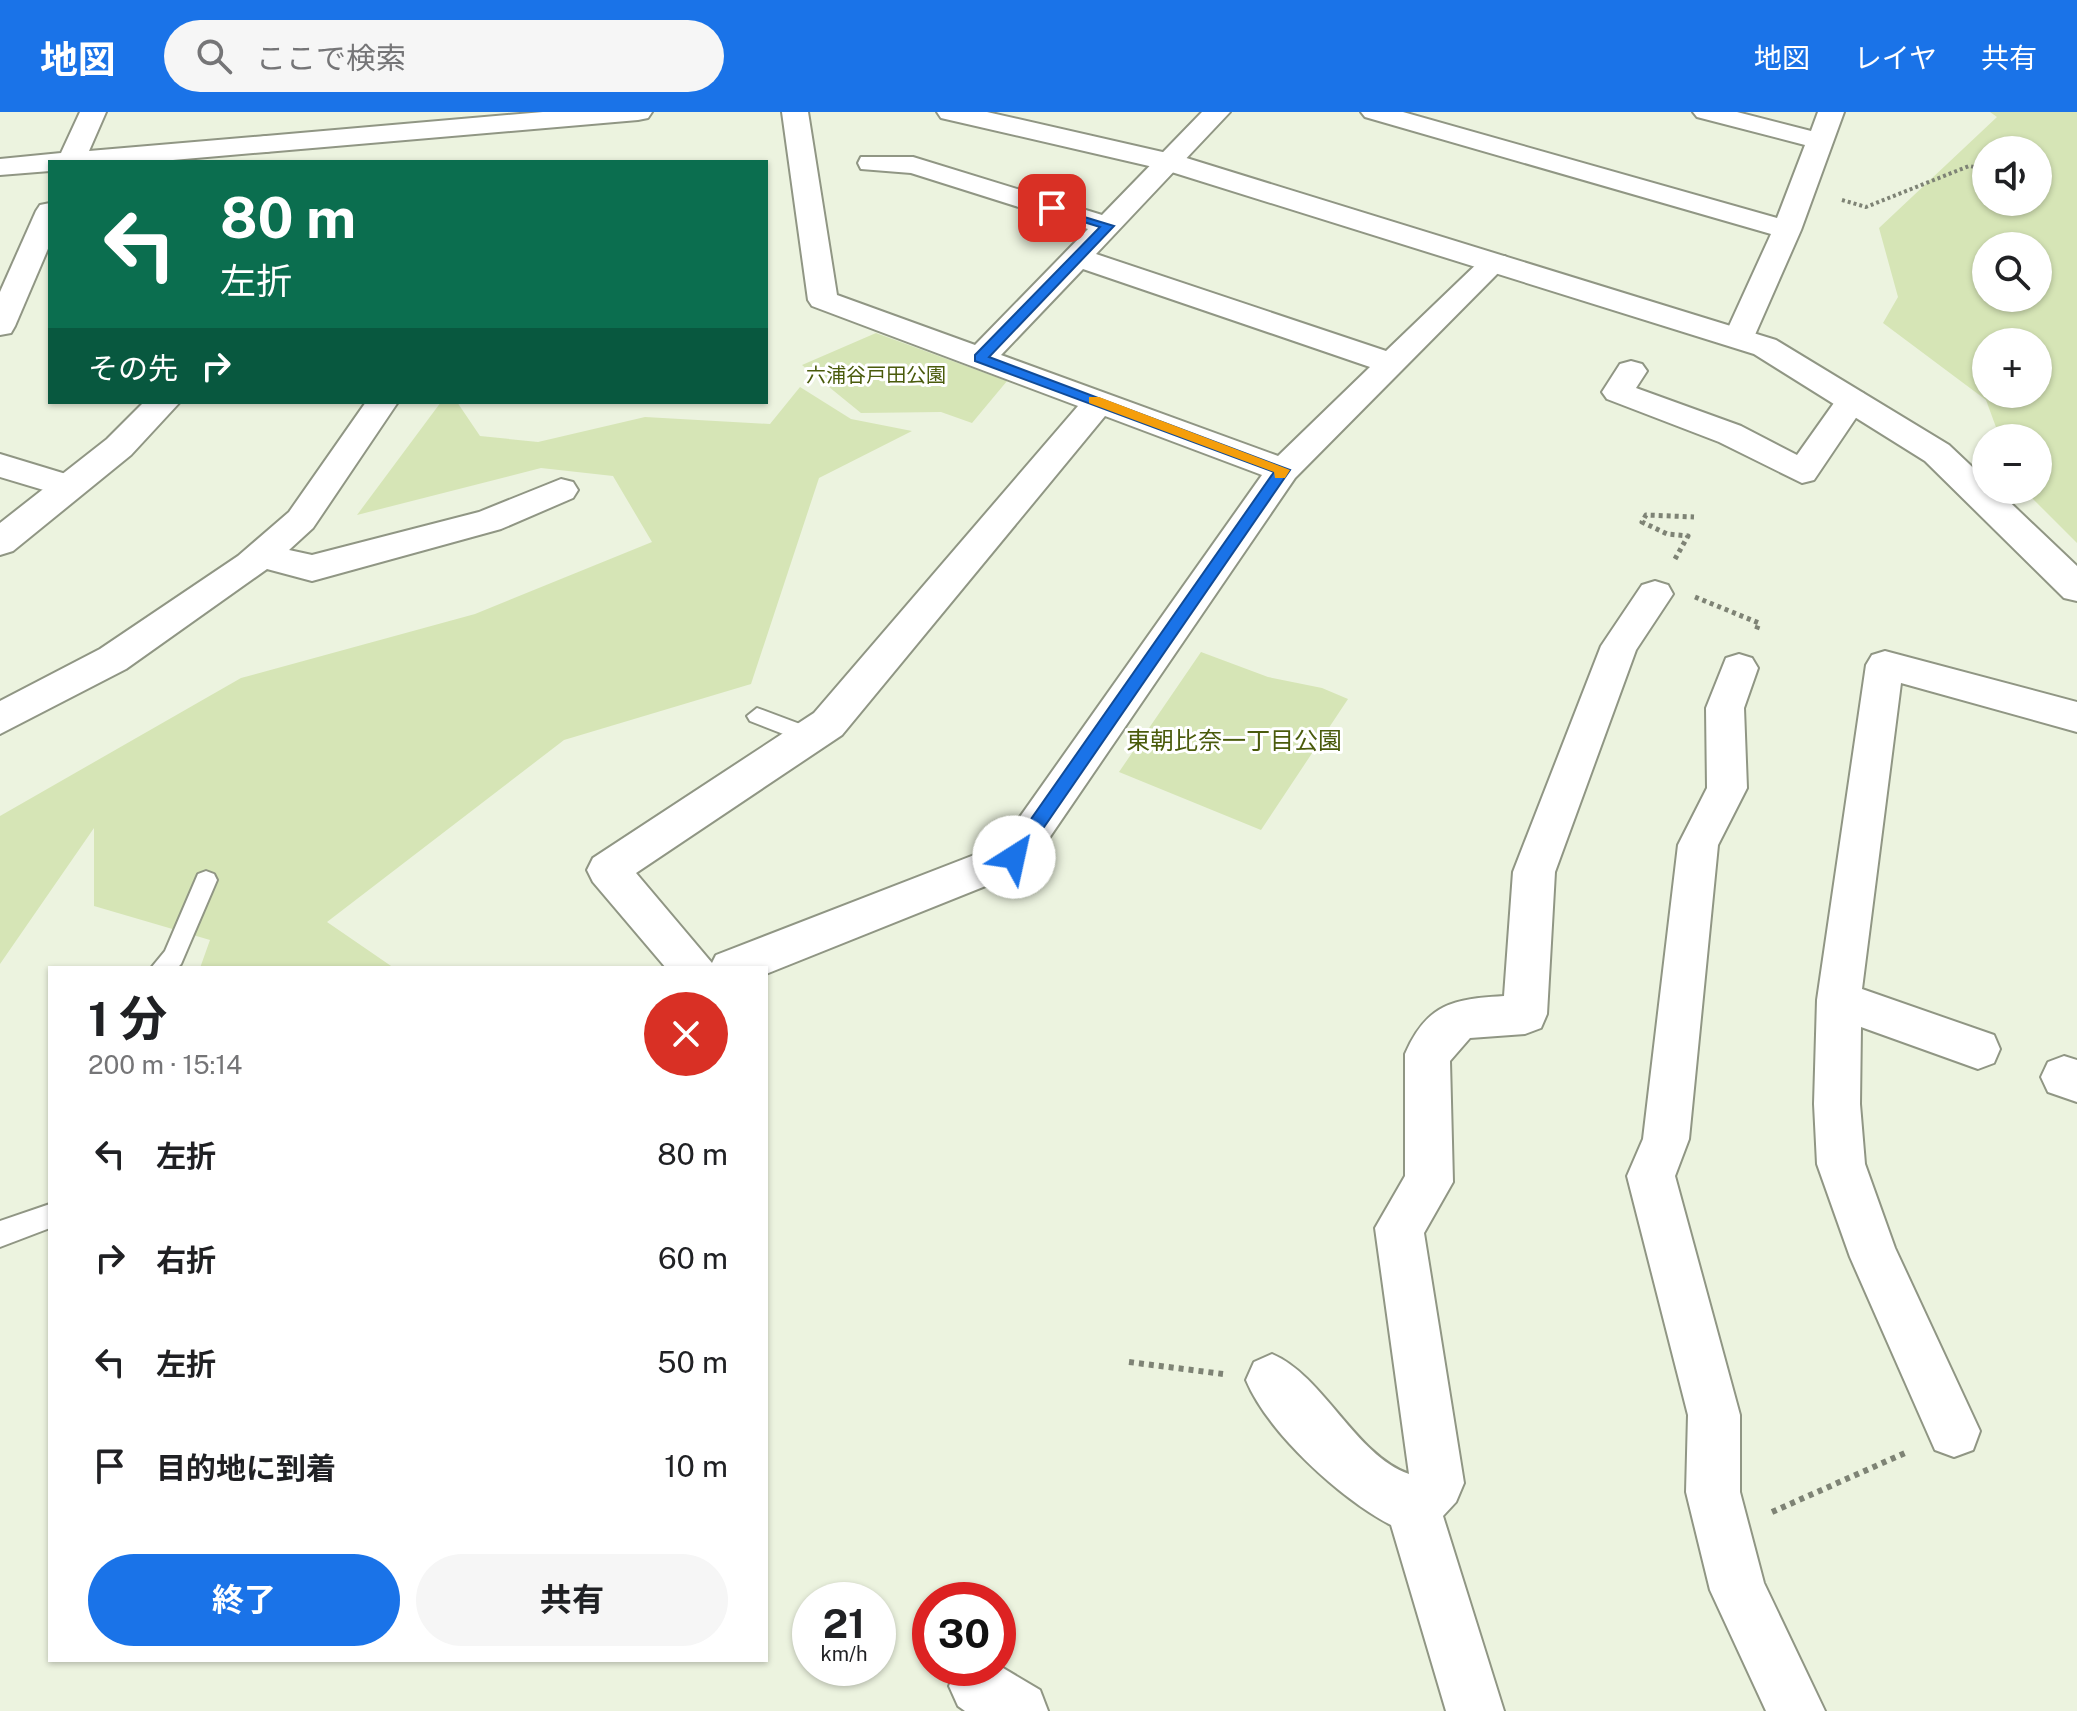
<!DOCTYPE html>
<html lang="ja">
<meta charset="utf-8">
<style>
:root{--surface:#fff;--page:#f6f6f6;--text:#202124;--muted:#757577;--accent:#1a73e8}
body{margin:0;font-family:"Public Sans","Noto Sans JP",sans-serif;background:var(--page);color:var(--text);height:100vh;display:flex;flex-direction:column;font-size:30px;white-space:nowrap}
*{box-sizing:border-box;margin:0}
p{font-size:26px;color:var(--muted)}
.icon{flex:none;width:44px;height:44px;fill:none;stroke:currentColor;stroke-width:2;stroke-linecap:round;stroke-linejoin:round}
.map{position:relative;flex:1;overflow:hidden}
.drawer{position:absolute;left:48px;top:854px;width:720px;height:696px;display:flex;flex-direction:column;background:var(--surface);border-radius:0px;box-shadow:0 2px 6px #0004}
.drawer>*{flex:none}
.top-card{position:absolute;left:48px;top:48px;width:720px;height:244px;border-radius:0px;box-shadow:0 2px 6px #0004;background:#0b6e4f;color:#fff;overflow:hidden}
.tools{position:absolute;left:1972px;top:24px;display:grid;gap:16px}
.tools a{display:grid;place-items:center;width:80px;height:80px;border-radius:50%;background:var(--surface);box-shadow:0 2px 6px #0004;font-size:40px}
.speed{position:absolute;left:792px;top:1470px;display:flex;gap:16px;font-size:40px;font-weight:700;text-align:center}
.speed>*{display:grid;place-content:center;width:104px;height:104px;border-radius:50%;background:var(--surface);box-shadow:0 2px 6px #0004;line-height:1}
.speed small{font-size:20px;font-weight:400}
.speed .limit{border:12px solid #d22;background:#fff;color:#111}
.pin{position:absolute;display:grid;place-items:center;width:68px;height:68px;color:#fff;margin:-34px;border-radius:16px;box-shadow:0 4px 12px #0006}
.me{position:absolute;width:88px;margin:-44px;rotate:35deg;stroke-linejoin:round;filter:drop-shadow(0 0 6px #0008)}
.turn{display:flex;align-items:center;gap:28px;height:168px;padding:0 40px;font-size:36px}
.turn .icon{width:104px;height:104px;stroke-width:2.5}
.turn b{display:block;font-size:56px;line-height:68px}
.then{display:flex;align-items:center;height:76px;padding:0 40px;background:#0003;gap:16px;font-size:30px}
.round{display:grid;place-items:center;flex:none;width:84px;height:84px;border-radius:42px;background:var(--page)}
.summary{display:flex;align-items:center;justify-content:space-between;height:136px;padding:0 40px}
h1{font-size:48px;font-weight:700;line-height:60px}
.cta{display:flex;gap:16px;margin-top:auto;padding:16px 40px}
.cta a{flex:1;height:92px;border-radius:48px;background:var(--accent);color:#fff;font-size:32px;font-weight:700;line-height:92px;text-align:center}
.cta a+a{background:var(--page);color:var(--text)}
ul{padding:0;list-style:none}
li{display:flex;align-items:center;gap:24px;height:104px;padding:0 40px}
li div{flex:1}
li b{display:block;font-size:30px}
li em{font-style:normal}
header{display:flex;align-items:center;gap:48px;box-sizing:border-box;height:112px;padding:0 40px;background:var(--accent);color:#fff}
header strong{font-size:38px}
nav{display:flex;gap:44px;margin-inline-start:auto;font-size:28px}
.search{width:560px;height:72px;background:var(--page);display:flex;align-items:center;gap:20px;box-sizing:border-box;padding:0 28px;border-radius:44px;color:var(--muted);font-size:30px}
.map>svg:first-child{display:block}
</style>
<header>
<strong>地図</strong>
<div class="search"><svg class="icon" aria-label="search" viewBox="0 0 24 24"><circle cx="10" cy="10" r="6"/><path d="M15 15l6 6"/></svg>ここで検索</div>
<nav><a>地図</a><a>レイヤ</a><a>共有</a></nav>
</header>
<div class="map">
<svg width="2077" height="1599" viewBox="0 0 2077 1599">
<rect width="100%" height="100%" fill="#ecf3df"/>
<g fill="#d6e5b6" fill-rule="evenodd">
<path d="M 1990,0 L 2077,0 L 2077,431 L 2024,378 L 2038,378 L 2038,326 L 2000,326 L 1986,288 L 1883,211 L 1898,185 L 1879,116 L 1997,5 ZM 1986,38 L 2038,38 L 2038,90 L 1986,90 ZM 1986,134 L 2038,134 L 2038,186 L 1986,186 ZM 1986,230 L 2038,230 L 2038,282 L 1986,282 Z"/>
<path d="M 876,221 L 1007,269 L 972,311 L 941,300 L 861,301 L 802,253 Z"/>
<path d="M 800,275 L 851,307 L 912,319 L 819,366 L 751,572 L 564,628 L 327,810 L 394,856 L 200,856 L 210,828 L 94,794 L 94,716 L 0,852 L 0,704 L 241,566 L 475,502 L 652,430 L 613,364 L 541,356 L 357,403 L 441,290 L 457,290 L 480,324 L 538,330 L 645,305 L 770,312 Z"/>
<path d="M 1201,540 L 1268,565 L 1322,576 L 1348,587 L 1261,718 L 1119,660 Z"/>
</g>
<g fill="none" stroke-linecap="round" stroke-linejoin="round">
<g stroke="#909684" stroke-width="4">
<g id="service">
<path d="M 757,596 L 816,618 L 819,624 L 809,632 L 750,609 L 747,604 Z"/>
<path d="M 206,759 L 214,762 L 217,768 L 181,852 L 177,856 L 151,856 L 165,839 L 198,762 Z"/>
<path d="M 50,1092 L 50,1116 L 0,1135 L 0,1109 Z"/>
</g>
</g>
<g stroke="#909684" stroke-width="4">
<g id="minor">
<path d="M 80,0 L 106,0 L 89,39 L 266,24 L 275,26 L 279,32 L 275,38 L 266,40 L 150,50 L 50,50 L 50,59 L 0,63 L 0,47 L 61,41 Z"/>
<path d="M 782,0 L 808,0 L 837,183 L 975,233 L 1088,117 L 911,61 L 861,57 L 858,51 L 861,45 L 913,45 L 1102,103 L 1202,0 L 1230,0 L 1096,142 L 1386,239 L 1485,144 L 1505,144 L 1509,150 L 1295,366 L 1028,757 L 766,862 L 766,856 L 666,856 L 593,770 L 587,758 L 593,746 L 814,601 L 1078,294 L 812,194 L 808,188 ZM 1083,157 L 1370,255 L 1278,344 L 1001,243 ZM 1105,304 L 1262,363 L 1000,733 L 716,843 L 712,851 L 636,761 L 842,623 Z"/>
<path d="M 1361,0 L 1403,0 L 1777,106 L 1805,33 L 1697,5 L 1693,0 L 1737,0 L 1811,19 L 1818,0 L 1844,0 L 1801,118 L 1754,225 L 1750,232 L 1728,232 L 1724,225 L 1771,122 L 1365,5 Z"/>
<path d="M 50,91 L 50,132 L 15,214 L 11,221 L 0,223 L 0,180 L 36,99 L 40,93 Z"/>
<path d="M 1631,249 L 1642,252 L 1647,259 L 1636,276 L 1741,314 L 1797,343 L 1841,281 L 1852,278 L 1863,281 L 1868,288 L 1814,368 L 1802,371 L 1719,330 L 1607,287 L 1602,280 L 1620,252 Z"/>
<path d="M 366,290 L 398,290 L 313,416 L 289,438 L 312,443 L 479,400 L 561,367 L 573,370 L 578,378 L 573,386 L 501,417 L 312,469 L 267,457 L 126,557 L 0,622 L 0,589 L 100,537 L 238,444 L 289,400 Z"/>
<path d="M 0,342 L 79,366 L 84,374 L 79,382 L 67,385 L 0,365 Z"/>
<path d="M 1655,469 L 1668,473 L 1673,482 L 1636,538 L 1555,760 L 1547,902 L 1541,916 L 1525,922 L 1470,926 L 1450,949 L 1453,1070 L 1424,1121 L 1464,1371 L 1456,1390 L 1443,1404 L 1504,1599 L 1446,1599 L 1391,1413 C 1341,1387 1268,1321 1246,1268 L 1254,1250 L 1272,1242 C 1324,1264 1355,1343 1409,1362 L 1375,1116 L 1405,1064 L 1405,942 C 1427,891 1454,887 1504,884 L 1513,760 L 1601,534 L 1642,473 Z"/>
<path d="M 1885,539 L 2077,590 L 2077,620 L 1901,571 L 1862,877 L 1994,923 L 2000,937 L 1994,951 L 1978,957 L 1861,915 L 1860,992 L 1865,1052 L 1895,1136 L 1980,1319 L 1973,1338 L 1954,1345 L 1935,1338 L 1850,1145 L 1817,1052 L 1814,992 L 1817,888 L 1866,553 L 1872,543 Z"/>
<path d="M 1739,542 L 1752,546 L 1758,556 L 1744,596 L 1747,676 L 1718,733 L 1689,1027 L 1675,1064 L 1740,1303 L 1740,1380 L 1764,1471 L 1825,1599 L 1766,1599 L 1710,1478 L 1686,1380 L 1688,1303 L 1627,1064 L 1643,1027 L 1678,733 L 1707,676 L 1706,596 L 1726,546 Z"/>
<path d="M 2064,944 L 2077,948 L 2077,990 L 2048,980 L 2041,965 L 2048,950 Z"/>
<path d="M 998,1553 L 1040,1578 L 1048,1599 L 965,1599 L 958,1594 L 949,1574 L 957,1556 Z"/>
</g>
</g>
<g stroke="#909684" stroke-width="4">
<g id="tertiary">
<path d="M 543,0 L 652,0 L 648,6 L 638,8 L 266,40 L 256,38 L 252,32 L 256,26 L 266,24 Z"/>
<path d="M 937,0 L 987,0 L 1180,44 L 1776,228 L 1949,333 L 1986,368 L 1986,378 L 1997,378 L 2077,454 L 2077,489 L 2064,486 L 1925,349 L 1754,242 L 1162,57 L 941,6 Z"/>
<path d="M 144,290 L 180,290 L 131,343 L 13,439 L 0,443 L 0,411 L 107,327 Z"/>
</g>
</g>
<path stroke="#7e8375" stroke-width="4" stroke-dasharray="3 3" stroke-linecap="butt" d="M 1842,88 L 1866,95 L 1969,54 L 1986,57"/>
<g stroke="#7e8375" stroke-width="5" stroke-dasharray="4 4" stroke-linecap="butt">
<path d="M 1675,447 L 1688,424 L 1667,422 L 1642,410 L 1646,403 L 1694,405"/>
<path d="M 1695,485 L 1759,511 L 1756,519"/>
</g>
<g stroke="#7e8375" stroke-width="6" stroke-dasharray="5 5" stroke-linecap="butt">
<path d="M 1129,1250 L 1223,1262"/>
<path d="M 1772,1400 L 1905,1341"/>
</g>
<use href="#service" fill="#fff" fill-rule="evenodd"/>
<use href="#minor" fill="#fff" fill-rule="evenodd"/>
<use href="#tertiary" fill="#fff" fill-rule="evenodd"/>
</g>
<path fill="#1a73e8" stroke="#114b97" stroke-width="2" d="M 1048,94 L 1114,114 L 989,245 L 1290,358 L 1020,750 L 1014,752 L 1005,745 L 1008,740 L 1274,360 L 975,249 L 975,243 L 1100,115 L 1048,99 Z"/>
<path fill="#f59e0b" d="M 1089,285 L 1099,285 L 1290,358 L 1285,366 L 1275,366 L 1274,360 L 1089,291 Z"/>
<g text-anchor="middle" stroke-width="6" stroke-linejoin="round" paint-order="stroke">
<g font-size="20" fill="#4a5b0c" stroke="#fff">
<text x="876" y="270">六浦谷戸田公園</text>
</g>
<g font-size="24" fill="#4a5b0c" stroke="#fff">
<text x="1234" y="637">東朝比奈一丁目公園</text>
</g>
</g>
</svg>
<div class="tools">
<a><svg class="icon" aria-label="sound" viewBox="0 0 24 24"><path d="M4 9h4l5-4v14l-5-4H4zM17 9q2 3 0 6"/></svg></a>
<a><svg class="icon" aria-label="search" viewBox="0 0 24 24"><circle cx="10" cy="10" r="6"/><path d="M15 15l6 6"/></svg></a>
<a>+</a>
<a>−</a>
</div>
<div class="speed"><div>21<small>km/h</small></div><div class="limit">30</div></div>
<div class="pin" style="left:1052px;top:96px;background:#d93025"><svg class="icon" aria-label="arrive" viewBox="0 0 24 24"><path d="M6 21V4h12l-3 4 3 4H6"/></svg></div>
<svg class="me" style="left:1014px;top:745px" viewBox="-20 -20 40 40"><circle r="19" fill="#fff"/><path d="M0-13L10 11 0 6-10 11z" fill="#1a73e8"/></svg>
<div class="top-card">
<div class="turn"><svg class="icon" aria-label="left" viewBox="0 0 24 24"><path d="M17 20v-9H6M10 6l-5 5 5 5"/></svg><div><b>80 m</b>左折</div></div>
<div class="then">その先<svg class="icon" aria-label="right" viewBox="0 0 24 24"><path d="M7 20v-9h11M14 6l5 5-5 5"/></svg></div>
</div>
<section class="drawer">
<div class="summary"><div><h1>1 分</h1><p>200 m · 15:14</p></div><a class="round" style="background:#d93025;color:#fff"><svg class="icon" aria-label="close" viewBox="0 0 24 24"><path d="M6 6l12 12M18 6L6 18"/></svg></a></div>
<ul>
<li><svg class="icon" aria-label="left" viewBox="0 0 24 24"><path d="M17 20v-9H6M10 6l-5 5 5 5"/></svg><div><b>左折</b></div><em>80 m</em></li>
<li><svg class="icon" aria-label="right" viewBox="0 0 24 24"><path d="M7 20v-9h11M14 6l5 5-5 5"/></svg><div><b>右折</b></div><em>60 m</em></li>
<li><svg class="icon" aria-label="left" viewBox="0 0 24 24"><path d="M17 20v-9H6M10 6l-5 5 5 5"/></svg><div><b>左折</b></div><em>50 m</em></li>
<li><svg class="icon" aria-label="arrive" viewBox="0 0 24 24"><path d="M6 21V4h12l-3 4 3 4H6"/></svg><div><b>目的地に到着</b></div><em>10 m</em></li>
</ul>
<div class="cta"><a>終了</a><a>共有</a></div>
</section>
</div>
